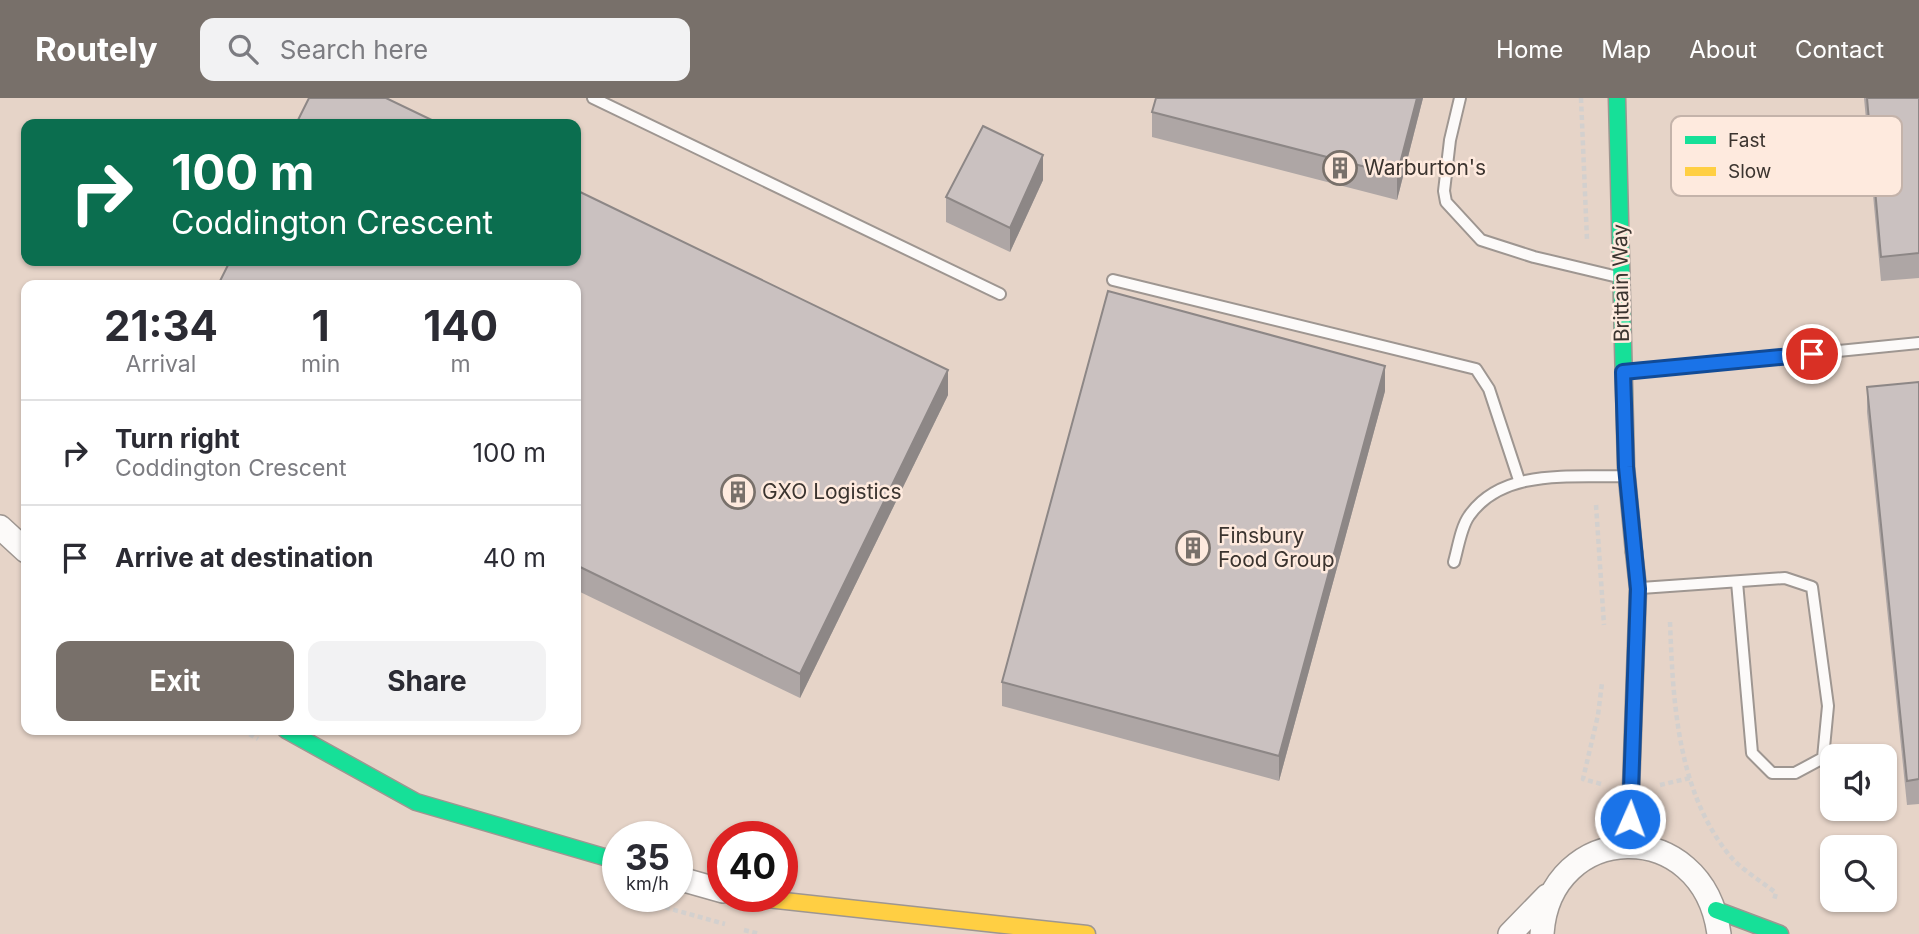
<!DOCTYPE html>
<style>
:root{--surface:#fff;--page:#f2f2f3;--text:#2b2b33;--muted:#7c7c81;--line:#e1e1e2;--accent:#78706a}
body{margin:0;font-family:Inter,sans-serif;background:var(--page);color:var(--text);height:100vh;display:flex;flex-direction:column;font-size:26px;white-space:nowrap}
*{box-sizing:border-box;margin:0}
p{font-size:23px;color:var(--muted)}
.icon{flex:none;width:38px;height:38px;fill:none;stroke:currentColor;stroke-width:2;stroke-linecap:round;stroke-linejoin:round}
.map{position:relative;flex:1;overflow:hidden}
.side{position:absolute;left:21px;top:182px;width:560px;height:455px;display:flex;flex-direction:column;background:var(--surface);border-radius:14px;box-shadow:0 2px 5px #0004}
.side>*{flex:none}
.banner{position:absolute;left:21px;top:21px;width:560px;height:147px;border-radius:14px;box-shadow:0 2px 5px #0004;background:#0b6e4f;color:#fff;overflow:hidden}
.controls{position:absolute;left:1820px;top:646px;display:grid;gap:14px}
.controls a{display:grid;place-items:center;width:77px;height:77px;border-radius:14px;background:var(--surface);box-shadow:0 2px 5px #0004;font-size:35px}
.speed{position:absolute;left:602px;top:723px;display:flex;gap:14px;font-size:35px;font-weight:700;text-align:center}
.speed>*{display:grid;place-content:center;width:91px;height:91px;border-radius:50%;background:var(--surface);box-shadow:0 2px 5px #0004;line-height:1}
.speed small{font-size:18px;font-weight:400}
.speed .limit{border:10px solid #d22;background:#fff;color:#111}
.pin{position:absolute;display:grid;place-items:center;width:60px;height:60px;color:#fff;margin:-30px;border:4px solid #fff;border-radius:50%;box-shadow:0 2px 7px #0007}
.me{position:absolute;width:77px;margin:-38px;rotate:2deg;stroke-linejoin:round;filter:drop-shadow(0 0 5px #0008)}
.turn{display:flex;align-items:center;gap:24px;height:147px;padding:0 35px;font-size:32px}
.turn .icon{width:91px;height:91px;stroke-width:2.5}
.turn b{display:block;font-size:49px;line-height:60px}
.eta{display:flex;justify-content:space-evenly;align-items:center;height:119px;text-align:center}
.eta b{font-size:42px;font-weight:700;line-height:49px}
.primary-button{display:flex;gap:14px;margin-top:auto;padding:14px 35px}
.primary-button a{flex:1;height:80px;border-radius:14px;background:var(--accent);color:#fff;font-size:28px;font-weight:700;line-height:80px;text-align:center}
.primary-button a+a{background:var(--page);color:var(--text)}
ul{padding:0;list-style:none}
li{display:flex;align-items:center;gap:21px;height:105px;padding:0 35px;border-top:2px solid var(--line)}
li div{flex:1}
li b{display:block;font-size:26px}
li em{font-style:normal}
header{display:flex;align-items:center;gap:42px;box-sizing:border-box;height:98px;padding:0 35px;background:var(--accent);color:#fff}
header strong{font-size:33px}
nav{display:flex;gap:38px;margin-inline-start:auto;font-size:24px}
.search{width:490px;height:63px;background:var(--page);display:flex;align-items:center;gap:18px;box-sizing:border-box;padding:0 24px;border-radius:14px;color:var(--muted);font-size:26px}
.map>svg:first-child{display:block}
</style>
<header>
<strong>Routely</strong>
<div class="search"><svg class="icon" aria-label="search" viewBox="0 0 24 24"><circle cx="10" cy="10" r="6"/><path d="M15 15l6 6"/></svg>Search here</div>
<nav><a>Home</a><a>Map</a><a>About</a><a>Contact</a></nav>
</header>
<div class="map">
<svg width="1919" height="836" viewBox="0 0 1919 836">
<rect width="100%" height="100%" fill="#eadfd8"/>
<path fill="#e6d4c8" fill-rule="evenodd" d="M 0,0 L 1919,0 L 1919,836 L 0,836 ZM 26,26 L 576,26 L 576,163 L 26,163 ZM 26,187 L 576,187 L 576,632 L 26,632 ZM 1832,658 L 1885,658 L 1885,710 L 1832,710 ZM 618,738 L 677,738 L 677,798 L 618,798 ZM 723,738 L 782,738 L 782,798 L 723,798 ZM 1832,749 L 1885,749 L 1885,802 L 1832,802 Z"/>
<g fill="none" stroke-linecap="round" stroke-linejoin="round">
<g stroke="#9e9691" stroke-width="14">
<g id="lane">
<path d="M 593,0 L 1000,196"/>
<path d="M 1460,0 L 1450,42 L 1444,93 L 1446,104 L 1481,142 L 1534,159 L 1618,179"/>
<path d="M 1113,182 L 1476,271 L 1489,291 L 1519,382"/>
<path d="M 1626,274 L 1919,245"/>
<path d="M 1454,464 C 1458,450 1461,429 1469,418 C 1503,369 1574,380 1626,378"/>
<path d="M 1641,490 L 1785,480 L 1812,489 L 1828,608 L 1823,660 L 1795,675 L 1772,675 L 1752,655 L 1737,484"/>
</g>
</g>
<g stroke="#9e9691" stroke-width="26">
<g id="street">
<path d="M 0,429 L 26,453"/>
<path d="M 677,780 L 723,793"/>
<path d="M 1510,836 L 1547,798"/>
<path d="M 1542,836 C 1549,723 1703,716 1719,836"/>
</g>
</g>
<g stroke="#9e9691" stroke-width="19">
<g id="fast">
<path d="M 1617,0 L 1626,369 L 1634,454"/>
<path d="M 286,632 L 416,704 L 618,763"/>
<path d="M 1716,812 L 1780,836"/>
</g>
</g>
<g stroke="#9e9691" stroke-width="19">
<g id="slow">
<path d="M 1629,748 L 1638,490 L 1634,454"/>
<path d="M 739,798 L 1087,836"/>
</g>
</g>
<g stroke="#d3d0ce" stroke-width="4.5" stroke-dasharray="5 3.5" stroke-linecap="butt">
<path d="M 1581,0 L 1587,142"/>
<path d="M 1596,407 L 1604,527"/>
<path d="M 1670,524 C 1673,604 1677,693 1730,758 C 1742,772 1761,783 1776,795 L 1774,802"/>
<path d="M 242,632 L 258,641"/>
<path d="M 1601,686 L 1583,681 L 1598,617 L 1602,585"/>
<path d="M 1660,687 L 1690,680"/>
<path d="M 624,798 L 725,826"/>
<path d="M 744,832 L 760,836"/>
</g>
<use href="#lane" stroke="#fcfaf9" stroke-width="10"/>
<use href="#street" stroke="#fcfaf9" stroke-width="23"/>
<use href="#fast" stroke="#16e098" stroke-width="16"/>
<use href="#slow" stroke="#ffcf43" stroke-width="16"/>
</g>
<g fill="#aea6a5">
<path d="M 1423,0 L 1397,102 L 1152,39 L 1152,14 Z"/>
<path d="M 1864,0 L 1919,0 L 1919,180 L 1881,183 Z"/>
<path d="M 1043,82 L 1010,154 L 946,124 L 946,99 Z"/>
<path d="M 576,187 L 948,297 L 800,600 L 576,492 Z"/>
<path d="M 1919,284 L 1919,706 L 1907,707 L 1867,314 L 1867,289 Z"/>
<path d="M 1385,293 L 1279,683 L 1002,608 L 1002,584 Z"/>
</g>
<g fill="#8d8786">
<path d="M 1417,0 L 1423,0 L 1397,102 L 1397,77 Z"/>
<path d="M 1043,57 L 1043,82 L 1010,154 L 1010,130 Z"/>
<path d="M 1385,268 L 1385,293 L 1279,683 L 1279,658 Z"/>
<path d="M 948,272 L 948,297 L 800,600 L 800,576 Z"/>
</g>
<g fill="#cac1c0" stroke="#8d8786" stroke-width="2">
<path d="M 309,0 L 386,0 L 440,26 L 296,26 Z"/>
<path d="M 1156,0 L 1417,0 L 1397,77 L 1152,14 Z"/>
<path d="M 1867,0 L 1919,0 L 1919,155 L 1881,159 Z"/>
<path d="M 983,28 L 1043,57 L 1010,130 L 946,99 Z"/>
<path d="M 576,92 L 948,272 L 800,576 L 576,467 L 576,187 L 218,187 L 230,163 L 576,163 Z"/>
<path d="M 1108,193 L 1385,268 L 1279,658 L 1002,584 Z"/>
<path d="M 1919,284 L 1919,681 L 1907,683 L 1867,289 Z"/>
</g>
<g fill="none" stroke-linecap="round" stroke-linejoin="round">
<g stroke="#114b97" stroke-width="18">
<path id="route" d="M 1630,721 L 1638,491 L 1626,369 L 1623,274 L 1812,256"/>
</g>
<use href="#route" stroke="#1a73e8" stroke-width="12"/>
</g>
<defs>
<g id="building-ring" transform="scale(1.75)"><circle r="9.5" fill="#feeade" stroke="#78706a" stroke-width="1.5"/><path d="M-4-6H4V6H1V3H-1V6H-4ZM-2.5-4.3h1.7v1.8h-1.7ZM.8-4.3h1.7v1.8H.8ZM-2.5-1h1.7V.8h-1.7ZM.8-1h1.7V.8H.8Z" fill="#78706a"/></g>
</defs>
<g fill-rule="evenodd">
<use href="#building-ring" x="1340" y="70"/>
<use href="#building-ring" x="738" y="394"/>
<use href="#building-ring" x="1193" y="450"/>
</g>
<g text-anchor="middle" stroke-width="5" stroke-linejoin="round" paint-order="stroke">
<g font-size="21" fill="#3b342f" stroke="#feeade" text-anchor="start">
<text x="1364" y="77">Warburton's</text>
<text x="762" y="401">GXO Logistics</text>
<text x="1218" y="445">Finsbury<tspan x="1218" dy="24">Food Group</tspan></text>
</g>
<g font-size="21" fill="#3b342f" stroke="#feeade">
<text transform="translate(1621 185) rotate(-91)" y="7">Brittain Way</text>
</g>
</g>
<rect x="1671" y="18" width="231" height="80" rx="10" fill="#feeade" stroke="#c4b3aa" stroke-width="2"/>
<rect x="1685" y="38" width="31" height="8" fill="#16e098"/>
<rect x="1685" y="69" width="31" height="9" fill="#ffcf43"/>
<g font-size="19" fill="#3b342f">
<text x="1728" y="49">Fast</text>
<text x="1728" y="80">Slow</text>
</g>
</svg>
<div class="controls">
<a><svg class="icon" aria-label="sound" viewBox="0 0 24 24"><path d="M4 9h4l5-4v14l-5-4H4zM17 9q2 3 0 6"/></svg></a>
<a><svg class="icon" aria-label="search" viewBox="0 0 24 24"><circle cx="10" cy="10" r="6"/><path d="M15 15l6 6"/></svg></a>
</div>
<div class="speed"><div>35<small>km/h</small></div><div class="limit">40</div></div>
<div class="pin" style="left:1812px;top:256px;background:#d93025"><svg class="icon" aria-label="arrive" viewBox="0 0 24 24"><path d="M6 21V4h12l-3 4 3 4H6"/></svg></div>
<svg class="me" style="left:1630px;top:721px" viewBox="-20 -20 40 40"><circle r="17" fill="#1a73e8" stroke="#fff" stroke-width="3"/><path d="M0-11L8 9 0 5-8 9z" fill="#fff"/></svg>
<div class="banner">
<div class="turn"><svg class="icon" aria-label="right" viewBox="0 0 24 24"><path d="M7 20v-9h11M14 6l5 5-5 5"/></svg><div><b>100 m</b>Coddington Crescent</div></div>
</div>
<section class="side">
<div class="eta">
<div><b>21:34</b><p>Arrival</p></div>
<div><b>1</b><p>min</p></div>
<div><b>140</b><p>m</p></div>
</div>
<ul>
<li><svg class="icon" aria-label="right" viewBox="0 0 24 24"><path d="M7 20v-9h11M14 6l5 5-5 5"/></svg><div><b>Turn right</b><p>Coddington Crescent</p></div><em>100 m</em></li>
<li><svg class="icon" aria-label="arrive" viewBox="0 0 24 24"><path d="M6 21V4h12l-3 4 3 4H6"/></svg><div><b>Arrive at destination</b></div><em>40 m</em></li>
</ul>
<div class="primary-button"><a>Exit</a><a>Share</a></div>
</section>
</div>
